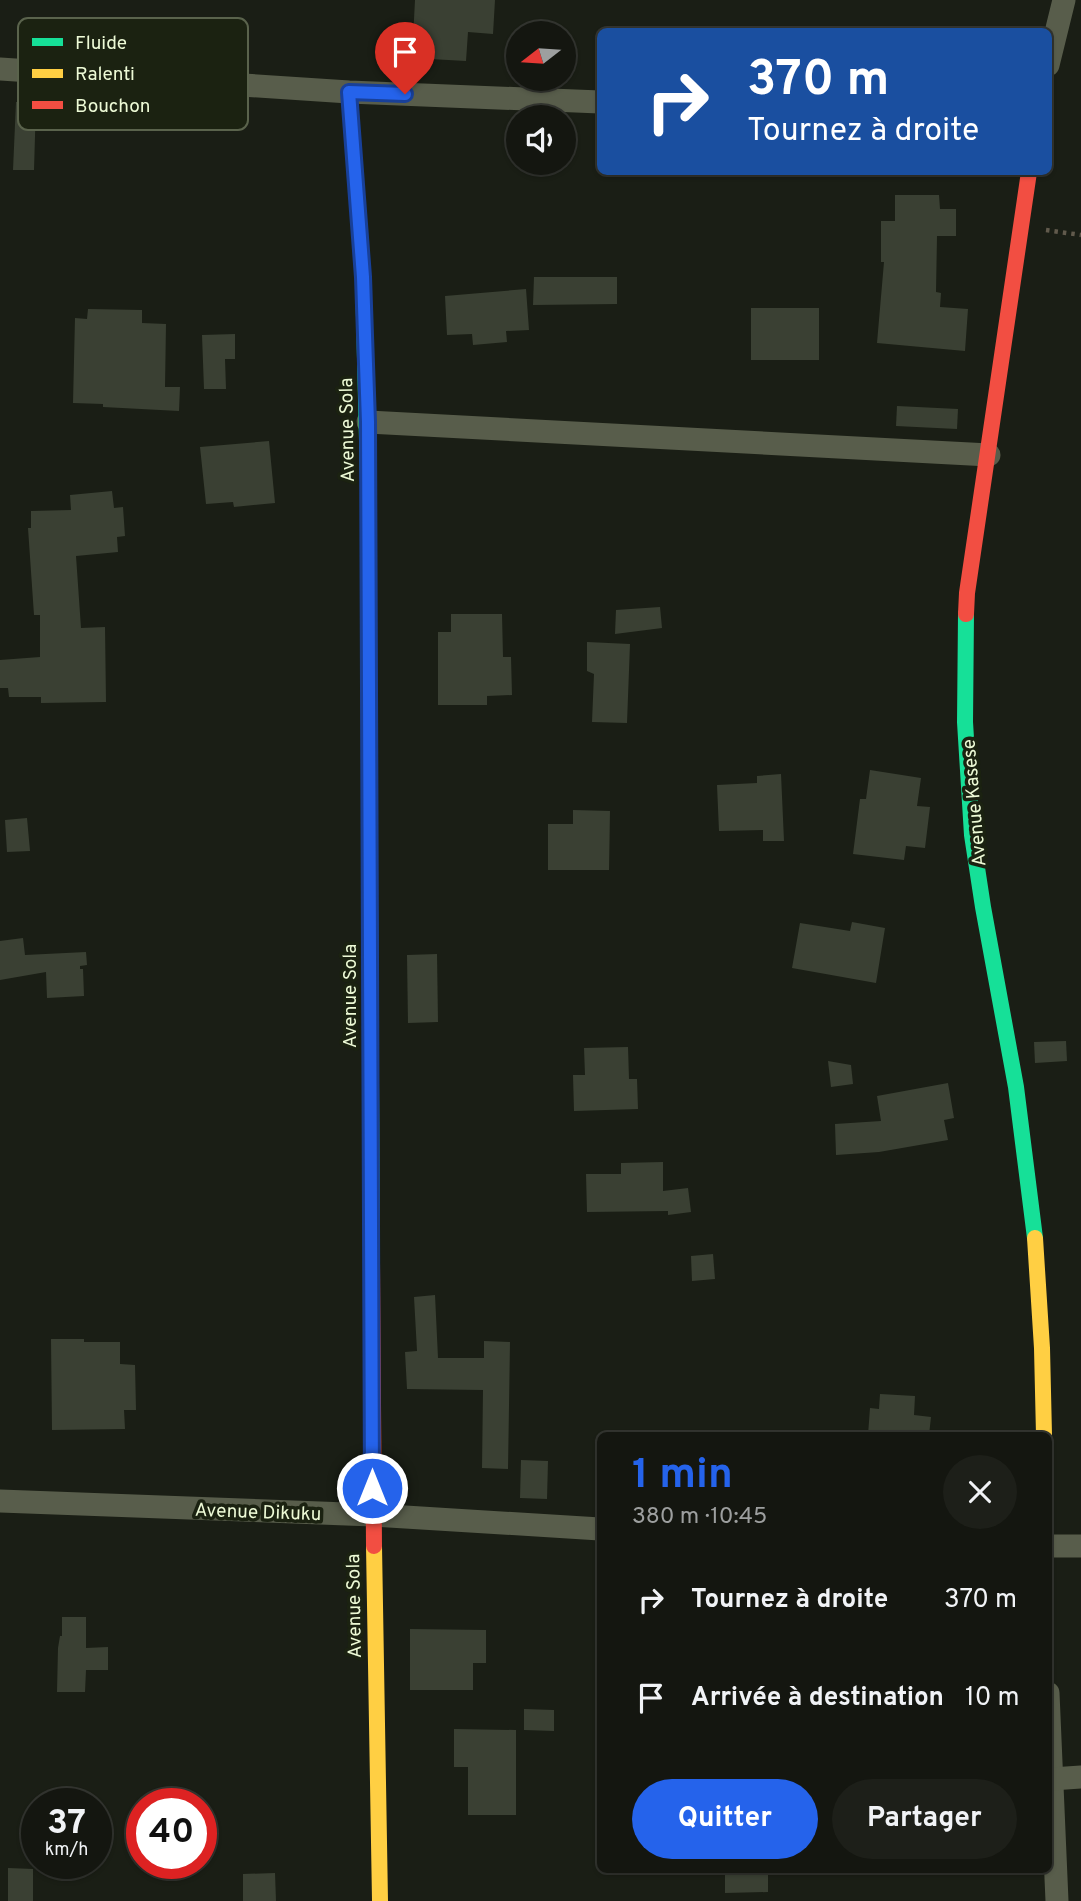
<!DOCTYPE html>
<html lang="fr">
<meta charset="utf-8">
<style>
:root{--surface:#141610;--page:#1d1f19;--text:#f1f3f6;--muted:#9d9f9f;--line:#333530;--accent:#2563eb}
body{margin:0;font-family:Overpass,sans-serif;background:var(--page);color:var(--text);height:100vh;display:flex;flex-direction:column;font-size:26px;white-space:nowrap}
*{box-sizing:border-box;margin:0}
p{font-size:23px;color:var(--muted)}
.icon{flex:none;width:38px;height:38px;fill:none;stroke:currentColor;stroke-width:2;stroke-linecap:round;stroke-linejoin:round}
.map{position:relative;flex:1;overflow:hidden}
.sheet{position:absolute;left:597px;top:1432px;width:455px;height:441px;display:flex;flex-direction:column;background:var(--surface);border-radius:10px;box-shadow:0 2px 5px #0004,0 0 0 2px var(--line)}
.sheet>*{flex:none}
.banner{position:absolute;left:597px;top:28px;width:455px;height:147px;border-radius:10px;box-shadow:0 2px 5px #0004,0 0 0 2px var(--line);background:#1a4fa0;color:#fff;overflow:hidden}
.needle{width:46px;rotate:253deg}
.tools{position:absolute;left:506px;top:21px;display:grid;gap:14px}
.tools a{display:grid;place-items:center;width:70px;height:70px;border-radius:50%;background:var(--surface);box-shadow:0 2px 5px #0004,0 0 0 2px var(--line);font-size:35px}
.speed{position:absolute;left:21px;top:1788px;display:flex;gap:14px;font-size:35px;font-weight:700;text-align:center}
.speed>*{display:grid;place-content:center;width:91px;height:91px;border-radius:50%;background:var(--surface);box-shadow:0 2px 5px #0004,0 0 0 2px var(--line);line-height:1}
.speed small{font-size:18px;font-weight:400}
.speed .limit{border:10px solid #d22;background:#fff;color:#111}
.pin{position:absolute;display:grid;place-items:center;width:60px;height:60px;color:#fff;margin:-72px -30px;border-radius:50% 50% 50% 0;rotate:-45deg;box-shadow:0 0 7px #0007}
.pin .icon{rotate:45deg}
.me{position:absolute;width:77px;margin:-38px;rotate:0deg;stroke-linejoin:round;filter:drop-shadow(0 0 5px #0008)}
.turn{display:flex;align-items:center;gap:24px;height:147px;padding:0 35px;font-size:32px}
.turn .icon{width:91px;height:91px;stroke-width:2.5}
.turn b{display:block;font-size:49px;line-height:60px}
.round{display:grid;place-items:center;flex:none;width:74px;height:74px;border-radius:37px;background:var(--page)}
.head{display:flex;align-items:center;justify-content:space-between;height:119px;padding:0 35px}
h1{font-size:42px;font-weight:700;line-height:52px;color:var(--accent)}
.primary-button{display:flex;gap:14px;margin-top:auto;padding:14px 35px}
.primary-button a{flex:1;height:80px;border-radius:42px;background:var(--accent);color:#fff;font-size:28px;font-weight:700;line-height:80px;text-align:center}
.primary-button a+a{background:var(--page);color:var(--text)}
ul{padding:0;list-style:none}
li{display:flex;align-items:center;gap:21px;height:98px;padding:0 35px}
li div{flex:1}
li b{display:block;font-size:26px}
li em{font-style:normal}
.map>svg:first-child{display:block}
</style>
<div class="map">
<svg width="1081" height="1901" viewBox="0 0 1081 1901">
<rect width="100%" height="100%" fill="#1a1e15"/>
<g fill="#3a4033">
<path d="M 415,0 L 495,0 L 493,34 L 468,32 L 466,61 L 412,58 Z"/>
<path d="M 16,102 L 36,102 L 34,170 L 13,170 Z"/>
<path d="M 895,195 L 939,195 L 940,209 L 956,209 L 956,236 L 937,236 L 936,292 L 941,293 L 940,307 L 968,309 L 965,351 L 877,343 L 884,262 L 881,262 L 881,221 L 895,221 Z"/>
<path d="M 534,277 L 617,277 L 617,304 L 533,305 Z"/>
<path d="M 526,289 L 529,330 L 506,331 L 507,342 L 473,345 L 472,334 L 447,335 L 445,296 Z"/>
<rect x="751" y="308" width="68" height="52"/>
<path d="M 88,309 L 142,310 L 142,323 L 166,324 L 165,387 L 180,387 L 179,411 L 103,407 L 103,404 L 73,403 L 75,318 L 87,319 Z"/>
<path d="M 235,334 L 235,359 L 225,359 L 226,389 L 204,389 L 202,335 Z"/>
<path d="M 897,406 L 958,409 L 957,429 L 896,426 Z"/>
<path d="M 269,441 L 275,503 L 234,507 L 233,502 L 206,504 L 200,447 Z"/>
<path d="M 112,491 L 114,508 L 123,507 L 125,536 L 117,537 L 118,552 L 76,556 L 81,628 L 105,627 L 106,702 L 41,703 L 41,697 L 9,697 L 8,688 L 0,688 L 0,660 L 40,657 L 40,615 L 34,615 L 28,528 L 31,528 L 31,511 L 71,510 L 70,495 Z"/>
<path d="M 660,607 L 662,628 L 615,634 L 616,610 Z"/>
<path d="M 451,614 L 502,614 L 503,657 L 511,657 L 512,695 L 487,696 L 487,705 L 438,705 L 438,632 L 451,632 Z"/>
<path d="M 587,642 L 630,644 L 627,723 L 592,722 L 594,674 L 587,671 Z"/>
<path d="M 870,770 L 921,778 L 917,806 L 930,807 L 925,848 L 906,846 L 904,860 L 853,854 L 860,799 L 866,799 Z"/>
<path d="M 781,774 L 784,841 L 763,841 L 763,830 L 719,831 L 717,785 L 757,783 L 757,776 Z"/>
<path d="M 573,810 L 610,811 L 609,870 L 548,870 L 548,824 L 573,824 Z"/>
<path d="M 27,818 L 30,851 L 7,852 L 5,820 Z"/>
<path d="M 852,922 L 885,928 L 876,983 L 792,968 L 800,923 L 850,931 Z"/>
<path d="M 23,938 L 25,955 L 86,952 L 87,965 L 80,966 L 80,969 L 83,969 L 84,996 L 47,998 L 46,972 L 0,980 L 0,941 Z"/>
<path d="M 437,954 L 438,1022 L 408,1023 L 407,955 Z"/>
<path d="M 1066,1041 L 1067,1061 L 1035,1063 L 1034,1042 Z"/>
<path d="M 628,1047 L 629,1079 L 637,1079 L 638,1109 L 574,1111 L 573,1075 L 585,1075 L 584,1048 Z"/>
<path d="M 828,1061 L 851,1065 L 853,1084 L 831,1087 Z"/>
<path d="M 948,1083 L 954,1118 L 944,1120 L 948,1140 L 879,1152 L 836,1155 L 835,1124 L 881,1121 L 877,1096 Z"/>
<path d="M 663,1162 L 663,1191 L 688,1188 L 691,1212 L 668,1215 L 668,1211 L 587,1212 L 586,1174 L 621,1174 L 621,1163 Z"/>
<path d="M 713,1254 L 715,1279 L 692,1281 L 691,1256 Z"/>
<path d="M 435,1295 L 438,1358 L 484,1358 L 484,1341 L 510,1342 L 508,1469 L 482,1468 L 483,1390 L 407,1389 L 405,1352 L 417,1351 L 414,1297 Z"/>
<path d="M 51,1339 L 84,1339 L 84,1342 L 120,1342 L 120,1364 L 135,1365 L 136,1410 L 124,1410 L 125,1429 L 52,1430 Z"/>
<path d="M 880,1394 L 915,1396 L 914,1415 L 931,1417 L 929,1435 L 868,1435 L 870,1408 L 879,1409 Z"/>
<path d="M 521,1460 L 548,1461 L 547,1499 L 520,1498 Z"/>
<path d="M 62,1617 L 86,1617 L 86,1648 L 108,1647 L 108,1670 L 86,1670 L 85,1692 L 57,1692 L 58,1648 L 60,1636 L 62,1636 Z"/>
<path d="M 410,1629 L 486,1630 L 486,1663 L 473,1663 L 473,1690 L 410,1690 Z"/>
<path d="M 524,1709 L 554,1710 L 554,1731 L 524,1730 Z"/>
<path d="M 454,1729 L 516,1730 L 516,1815 L 468,1815 L 468,1767 L 454,1767 Z"/>
<path d="M 8,1868 L 33,1869 L 33,1901 L 8,1901 Z"/>
<path d="M 725,1869 L 768,1869 L 768,1892 L 725,1893 Z"/>
<path d="M 275,1873 L 276,1901 L 243,1901 L 243,1874 Z"/>
</g>
<g fill="none" stroke-linecap="round" stroke-linejoin="round">
<path stroke="#615a4c" stroke-width="4.5" stroke-dasharray="3.5 5" stroke-linecap="butt" d="M 1046,230 L 1081,235"/>
<g stroke="#585d4b" stroke-width="23">
<path d="M 1048,65 L 1064,0"/>
<path d="M 0,69 L 349,92 L 600,102"/>
<path d="M 368,422 L 989,455"/>
<path d="M 0,1501 L 373,1515 L 600,1529"/>
<path d="M 1048,1546 L 1081,1546"/>
<path d="M 1048,1693 L 1057,1901"/>
<path d="M 1052,1779 L 1081,1777"/>
</g>
<g stroke="#16e098" stroke-width="16">
<path d="M 349,92 L 363,277 L 368,481"/>
<path d="M 966,614 L 965,722 L 972,835 L 983,907 L 1016,1087 L 1035,1238"/>
<path d="M 369,721 L 372,1261"/>
</g>
<g stroke="#ffcf43" stroke-width="16">
<path d="M 1035,1238 L 1042,1348 L 1044,1435"/>
<path d="M 374,1546 L 380,1901"/>
</g>
<g stroke="#f24e42" stroke-width="16">
<path d="M 368,481 L 369,721"/>
<path d="M 966,614 L 967,593 L 1029,172"/>
<path d="M 372,1261 L 374,1546"/>
</g>
</g>
<g fill="none" stroke-linecap="round" stroke-linejoin="round">
<g stroke="#184099" stroke-width="18">
<path id="route" d="M 372,1488 L 368,422 L 363,277 L 349,92 L 405,94"/>
</g>
<use href="#route" stroke="#2563eb" stroke-width="12"/>
</g>
<g text-anchor="middle" stroke-width="7" stroke-linejoin="round" paint-order="stroke">
<g font-size="19" fill="#edfad6" stroke="#1b2211">
<text transform="translate(346 430) rotate(-91)" y="7">Avenue Sola</text>
<text transform="translate(973 803) rotate(-95)" y="7">Avenue Kasese</text>
<text transform="translate(349 996) rotate(-90)" y="7">Avenue Sola</text>
<text transform="translate(258 1511) rotate(2)" y="7">Avenue Dikuku</text>
<text transform="translate(353 1606) rotate(-91)" y="7">Avenue Sola</text>
</g>
</g>
<rect x="18" y="18" width="230" height="112" rx="10" fill="#1b2211" stroke="#5a634c" stroke-width="2"/>
<rect x="32" y="38" width="31" height="8" fill="#16e098"/>
<rect x="32" y="69" width="31" height="9" fill="#ffcf43"/>
<rect x="32" y="101" width="31" height="8" fill="#f24e42"/>
<g font-size="19" fill="#edfad6">
<text x="75" y="49">Fluide</text>
<text x="75" y="80">Ralenti</text>
<text x="75" y="112">Bouchon</text>
</g>
</svg>
<div class="tools">
<a><svg class="needle" viewBox="-14 -14 28 28"><path d="M0-13l5 13h-10z" fill="#e53935"/><path d="M0 13l5-13h-10z" fill="#9d9f9f"/></svg></a>
<a><svg class="icon" aria-label="sound" viewBox="0 0 24 24"><path d="M4 9h4l5-4v14l-5-4H4zM17 9q2 3 0 6"/></svg></a>
</div>
<div class="speed"><div>37<small>km/h</small></div><div class="limit">40</div></div>
<div class="pin" style="left:405px;top:94px;background:#d93025"><svg class="icon" aria-label="arrive" viewBox="0 0 24 24"><path d="M6 21V4h12l-3 4 3 4H6"/></svg></div>
<svg class="me" style="left:372px;top:1488px" viewBox="-20 -20 40 40"><circle r="17" fill="#2563eb" stroke="#fff" stroke-width="3"/><path d="M0-11L8 9 0 5-8 9z" fill="#fff"/></svg>
<div class="banner">
<div class="turn"><svg class="icon" aria-label="right" viewBox="0 0 24 24"><path d="M7 20v-9h11M14 6l5 5-5 5"/></svg><div><b>370 m</b>Tournez à droite</div></div>
</div>
<section class="sheet">
<div class="head"><div><h1>1 min</h1><p>380 m · 10:45</p></div><a class="round"><svg class="icon" aria-label="close" viewBox="0 0 24 24"><path d="M6 6l12 12M18 6L6 18"/></svg></a></div>
<ul>
<li><svg class="icon" aria-label="right" viewBox="0 0 24 24"><path d="M7 20v-9h11M14 6l5 5-5 5"/></svg><div><b>Tournez à droite</b></div><em>370 m</em></li>
<li><svg class="icon" aria-label="arrive" viewBox="0 0 24 24"><path d="M6 21V4h12l-3 4 3 4H6"/></svg><div><b>Arrivée à destination</b></div><em>10 m</em></li>
</ul>
<div class="primary-button"><a>Quitter</a><a>Partager</a></div>
</section>
</div>
